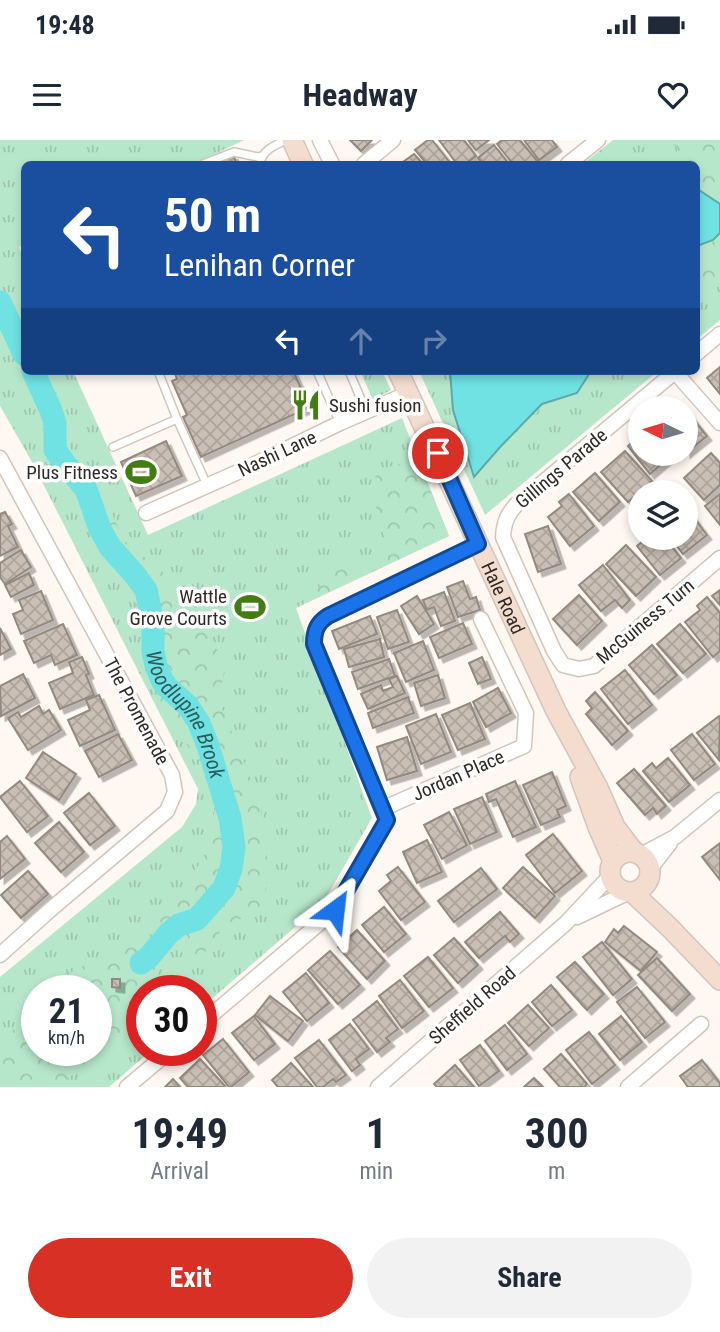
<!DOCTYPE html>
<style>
:root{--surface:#fff;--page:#f2f2f3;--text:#1f2937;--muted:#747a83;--accent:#d93025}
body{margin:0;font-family:"Roboto Condensed",sans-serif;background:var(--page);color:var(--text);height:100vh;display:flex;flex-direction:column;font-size:26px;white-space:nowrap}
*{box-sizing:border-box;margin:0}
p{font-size:23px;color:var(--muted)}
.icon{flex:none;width:38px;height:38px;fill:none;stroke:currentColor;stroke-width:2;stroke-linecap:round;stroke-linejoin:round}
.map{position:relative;height:947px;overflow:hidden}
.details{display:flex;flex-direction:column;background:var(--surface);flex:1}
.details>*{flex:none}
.guide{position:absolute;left:21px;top:21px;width:679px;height:214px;border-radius:10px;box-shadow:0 4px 10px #0003;background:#1a4fa0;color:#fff;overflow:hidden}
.needle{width:46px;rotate:275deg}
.fabs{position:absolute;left:628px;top:256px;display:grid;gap:14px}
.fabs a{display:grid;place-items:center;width:70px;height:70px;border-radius:50%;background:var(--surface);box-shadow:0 4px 10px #0003;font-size:35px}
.speed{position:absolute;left:21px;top:835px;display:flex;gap:14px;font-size:35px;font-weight:700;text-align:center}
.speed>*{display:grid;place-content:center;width:91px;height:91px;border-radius:50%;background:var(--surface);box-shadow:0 4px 10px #0003;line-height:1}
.speed small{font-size:18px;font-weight:400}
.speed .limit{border:10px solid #d22;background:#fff;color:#111}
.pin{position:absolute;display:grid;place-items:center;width:60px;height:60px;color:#fff;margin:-30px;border:4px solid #fff;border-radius:50%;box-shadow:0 2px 7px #0007}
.me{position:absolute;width:77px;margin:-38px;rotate:30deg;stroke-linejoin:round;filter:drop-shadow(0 0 5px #0008)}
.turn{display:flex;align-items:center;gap:24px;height:147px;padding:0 28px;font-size:32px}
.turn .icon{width:91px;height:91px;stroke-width:2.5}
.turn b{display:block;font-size:49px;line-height:60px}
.lanes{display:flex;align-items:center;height:66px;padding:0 28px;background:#0003;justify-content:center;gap:35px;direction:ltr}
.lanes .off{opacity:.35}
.eta{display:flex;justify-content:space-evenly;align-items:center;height:119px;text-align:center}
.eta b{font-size:42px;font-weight:700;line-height:49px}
.button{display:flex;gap:14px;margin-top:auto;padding:14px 28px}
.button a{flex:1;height:80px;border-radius:42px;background:var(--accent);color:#fff;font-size:28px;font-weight:700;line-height:80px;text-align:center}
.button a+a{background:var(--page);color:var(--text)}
.status{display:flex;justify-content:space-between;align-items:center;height:49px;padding:0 35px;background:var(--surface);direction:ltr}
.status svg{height:19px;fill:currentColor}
header{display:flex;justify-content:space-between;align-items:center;height:91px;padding:0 28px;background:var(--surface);font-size:32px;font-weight:700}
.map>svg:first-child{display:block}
</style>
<div class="status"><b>19:48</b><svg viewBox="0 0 49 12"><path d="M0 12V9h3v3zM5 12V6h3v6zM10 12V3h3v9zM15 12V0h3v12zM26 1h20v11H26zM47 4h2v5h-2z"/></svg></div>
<header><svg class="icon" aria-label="menu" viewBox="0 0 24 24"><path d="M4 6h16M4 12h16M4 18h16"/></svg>Headway<svg class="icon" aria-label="heart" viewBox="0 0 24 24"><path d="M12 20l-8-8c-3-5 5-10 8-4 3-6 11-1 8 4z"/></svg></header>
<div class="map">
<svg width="720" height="947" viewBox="0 0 720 947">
<defs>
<pattern id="grass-tufts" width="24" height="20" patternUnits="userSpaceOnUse" patternTransform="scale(1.75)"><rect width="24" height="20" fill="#b7e7cb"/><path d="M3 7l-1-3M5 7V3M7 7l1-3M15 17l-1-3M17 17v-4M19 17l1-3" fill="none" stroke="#9ec6ae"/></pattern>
<pattern id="forest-crowns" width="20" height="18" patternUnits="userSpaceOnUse" patternTransform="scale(1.75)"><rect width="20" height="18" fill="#b7e7cb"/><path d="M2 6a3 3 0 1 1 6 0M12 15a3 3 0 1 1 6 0" fill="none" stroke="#9ec6ae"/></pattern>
<pattern id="building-cross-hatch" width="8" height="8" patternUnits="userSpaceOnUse" patternTransform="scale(1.75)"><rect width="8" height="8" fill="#cabfb5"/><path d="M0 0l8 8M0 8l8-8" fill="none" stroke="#aea49c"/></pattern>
<filter id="shadow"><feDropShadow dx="4.5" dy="4.5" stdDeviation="0" flood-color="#0004"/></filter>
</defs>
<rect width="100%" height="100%" fill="#fff7f1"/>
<g fill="url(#grass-tufts)" fill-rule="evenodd">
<path d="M 0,0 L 244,0 L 194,24 L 24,24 L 24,104 L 19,107 L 24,119 L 24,231 L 73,231 L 148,395 L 402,278 L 449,396 L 296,468 L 372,678 L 323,763 L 201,868 L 201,850 L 142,850 L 142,910 L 152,910 L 109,947 L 0,947 L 0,837 L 182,687 L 196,664 L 198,649 L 32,322 L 0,266 ZM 37,850 L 96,850 L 96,910 L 37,910 Z"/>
<path d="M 613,0 L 720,0 L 720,180 L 697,199 L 696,24 L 583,24 Z"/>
<path d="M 360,231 L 382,231 L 391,250 L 373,260 Z"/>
<path d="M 419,231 L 658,231 L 485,375 Z"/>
</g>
<g fill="url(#forest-crowns)">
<path d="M 670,0 L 720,0 L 720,61 L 697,52 L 696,24 L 677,24 L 677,8 Z"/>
<path d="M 720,95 L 720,131 L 701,154 L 697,151 L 697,110 L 714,101 Z"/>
<path d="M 59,279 L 69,306 L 78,321 L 103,354 L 124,400 L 161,431 L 186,444 L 193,451 L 200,468 L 204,492 L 218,511 L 224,532 L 220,554 L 221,565 C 230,587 238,608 247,630 C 251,641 258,653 260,665 C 265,687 268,711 267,734 C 266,744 267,756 262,765 C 250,787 223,770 216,803 L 202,814 L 187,815 L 157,800 L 152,790 L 154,783 L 172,771 L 206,712 L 214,691 L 214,668 L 209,643 L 200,624 L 166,574 L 153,543 L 147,518 L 145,493 L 137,467 L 103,415 L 70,339 L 55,323 L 45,308 L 43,298 L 43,287 L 47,280 Z"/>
<path d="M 400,324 L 404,324 L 412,329 L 421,327 L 449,396 L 310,461 L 309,458 L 339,425 L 375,422 L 384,418 C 393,395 359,349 379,332 C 385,327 393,326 400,324 Z"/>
<path d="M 143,801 C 158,808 160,837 154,850 L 142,850 L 142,860 C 130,866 118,871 117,885 L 126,897 L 124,906 L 119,912 L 67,938 L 57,947 L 0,947 L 0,902 L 16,887 L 37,873 L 37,910 L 96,910 L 96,850 L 53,850 L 62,839 L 71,832 L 110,812 L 128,808 Z"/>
</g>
<path fill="#b7e7cb" d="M 266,445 L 277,473 L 234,490 L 223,461 Z"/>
<g fill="#70e2e3" stroke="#5caaaa" stroke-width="2">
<path d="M 696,48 L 720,64 L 720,93 L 713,100 L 697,106 Z"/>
<path d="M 450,231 L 591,231 L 577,253 L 542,264 L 501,306 L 474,337 L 453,270 Z"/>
</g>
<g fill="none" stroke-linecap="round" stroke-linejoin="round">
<g stroke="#70e2e3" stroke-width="23">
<path d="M 0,162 L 24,214"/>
<path id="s1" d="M 33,231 L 52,273 L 55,284 L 55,310 L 69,329 L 86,349 L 100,389 L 110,407 L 135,435 L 146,450 L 153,483 L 153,511 L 156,526 L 162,540 L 167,547 L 188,566 L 199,583 L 208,606 L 230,678 L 234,707 L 231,729 L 224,748 L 197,779 L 179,785 L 169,793 L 149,817 L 141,823"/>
</g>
</g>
<g fill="url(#building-cross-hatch)" stroke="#93897f" stroke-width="2" filter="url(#shadow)">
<path d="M 350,0 L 372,0 L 361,11 Z"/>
<path d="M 428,0 L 432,0 L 451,24 L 427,24 L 415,10 Z"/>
<path d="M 439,0 L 464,0 L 476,16 L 465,24 L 457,24 Z"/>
<path d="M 468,0 L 489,0 L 476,10 Z"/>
<path d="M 502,0 L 520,0 L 538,22 L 535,24 L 513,24 L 497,4 Z"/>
<path d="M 524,0 L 552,0 L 557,7 L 539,20 Z"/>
<path d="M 494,5 L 509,24 L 483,24 L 478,18 Z"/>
<path d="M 414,14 L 423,24 L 400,24 Z"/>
<path d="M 233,15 L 237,24 L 211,24 Z"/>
<path d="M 720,227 L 720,254 L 707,238 Z"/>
<path d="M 174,231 L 293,231 L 310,267 L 201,317 L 183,277 L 187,275 L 172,241 L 177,239 Z"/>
<path d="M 686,270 L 707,296 L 686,313 Z"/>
<path d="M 640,295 L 640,313 L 670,313 L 672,315 L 650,334 L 628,306 Z"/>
<path d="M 166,301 L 182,336 L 136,356 L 121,322 Z"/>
<path d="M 625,311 L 652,341 L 628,362 L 601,332 Z"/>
<path d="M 711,313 L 720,323 L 720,345 L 704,360 L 684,338 Z"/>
<path d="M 595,333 L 620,362 L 599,381 L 573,352 Z"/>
<path d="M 569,354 L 594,386 L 570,406 L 548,377 L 562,366 L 559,362 Z"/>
<path d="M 720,354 L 720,385 L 705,366 Z"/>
<path d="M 686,367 L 707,395 L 683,414 L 670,397 L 686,397 Z"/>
<path d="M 5,372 L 12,384 L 8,386 L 18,407 L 0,416 L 0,374 Z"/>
<path d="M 548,386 L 561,424 L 538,432 L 525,394 Z"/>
<path d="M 648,397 L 664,397 L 681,418 L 660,435 L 637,406 Z"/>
<path d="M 626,405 L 656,437 L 636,456 L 606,424 Z"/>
<path d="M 21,410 L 31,427 L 5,444 L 0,437 L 0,423 Z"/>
<path d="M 603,425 L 630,460 L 622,468 L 615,460 L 601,471 L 579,445 Z"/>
<path d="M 29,433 L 34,445 L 11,457 L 5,445 Z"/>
<path d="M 463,441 L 470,459 L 476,457 L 480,470 L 458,477 L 447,447 Z"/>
<path d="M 720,450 L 720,465 L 712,456 Z"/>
<path d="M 41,451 L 53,480 L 21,494 L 13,474 L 23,470 L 19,460 Z"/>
<path d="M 444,452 L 455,481 L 441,486 L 434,467 L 427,470 L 423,460 Z"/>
<path d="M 579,455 L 602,481 L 577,505 L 553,479 Z"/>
<path d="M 417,456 L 434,484 L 419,494 L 401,466 Z"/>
<path d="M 707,457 L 720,473 L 720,511 L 713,517 L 685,482 L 700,470 L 697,466 Z"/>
<path d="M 397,470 L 409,502 L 388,509 L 377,477 Z"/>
<path d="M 370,476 L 377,494 L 339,509 L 332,491 Z"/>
<path d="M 463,483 L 472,504 L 439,518 L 430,497 Z"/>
<path d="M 63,484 L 77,515 L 55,525 L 51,515 L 34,523 L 24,501 Z"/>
<path d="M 680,484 L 706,514 L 683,533 L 657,504 Z"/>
<path d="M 0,488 L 11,509 L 0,515 Z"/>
<path d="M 380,499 L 384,517 L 349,527 L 344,509 Z"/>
<path d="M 423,501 L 434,530 L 406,542 L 394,513 Z"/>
<path d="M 652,505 L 677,535 L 654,554 L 629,525 Z"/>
<path d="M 82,517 L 89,534 L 86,535 L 94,555 L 60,569 L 49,543 L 73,533 L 69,522 Z"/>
<path d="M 482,517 L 491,539 L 478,544 L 469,523 Z"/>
<path d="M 389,519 L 395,536 L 358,549 L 352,532 Z"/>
<path d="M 625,530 L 652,565 L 628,584 L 601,549 Z"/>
<path d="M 23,534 L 35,558 L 1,576 L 0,546 Z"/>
<path d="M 438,535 L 445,558 L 421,566 L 414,543 Z"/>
<path d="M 397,536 L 405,553 L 368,569 L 361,554 L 381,545 L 383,551 L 393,547 L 389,539 Z"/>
<path d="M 498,548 L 511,573 L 486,587 L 473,562 Z"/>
<path d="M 595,552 L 628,591 L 612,605 L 586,574 L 592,568 L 586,561 Z"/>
<path d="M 99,555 L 115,590 L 80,606 L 68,580 L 90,570 L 86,560 Z"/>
<path d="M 408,557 L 414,573 L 373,588 L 368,573 Z"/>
<path d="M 470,563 L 485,599 L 458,610 L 442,575 Z"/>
<path d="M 39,566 L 43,574 L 49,570 L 61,590 L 28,610 L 8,578 L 18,572 L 21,577 Z"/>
<path d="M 436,574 L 451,612 L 421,624 L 406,586 Z"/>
<path d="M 719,576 L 720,577 L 719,620 L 697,593 Z"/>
<path d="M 118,594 L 132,620 L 99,637 L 85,611 Z"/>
<path d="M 692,594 L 715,624 L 694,640 L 671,610 Z"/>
<path d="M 407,597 L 417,631 L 387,640 L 377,607 Z"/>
<path d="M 43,612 L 76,634 L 59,660 L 26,638 Z"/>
<path d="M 668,618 L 690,645 L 669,662 L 643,631 L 652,623 L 656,628 Z"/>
<path d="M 634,629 L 666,666 L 657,674 L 653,668 L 645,675 L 617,643 Z"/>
<path d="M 552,632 L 566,666 L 557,670 L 560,677 L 541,685 L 523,645 Z"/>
<path d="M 20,641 L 48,676 L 27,692 L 0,657 Z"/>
<path d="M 515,641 L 536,687 L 513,697 L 496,659 L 489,662 L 486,654 Z"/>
<path d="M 89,653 L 115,686 L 90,705 L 64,673 Z"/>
<path d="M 482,657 L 497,692 L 470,704 L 454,669 Z"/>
<path d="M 449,672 L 467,705 L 442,719 L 424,685 Z"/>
<path d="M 59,682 L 84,712 L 61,732 L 35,703 Z"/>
<path d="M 553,694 L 582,731 L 555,753 L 526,715 Z"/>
<path d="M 7,696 L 25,719 L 0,739 L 0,702 Z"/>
<path d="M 427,700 L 442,732 L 417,743 L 403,712 Z"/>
<path d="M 720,703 L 720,740 L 702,717 Z"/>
<path d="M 398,727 L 425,762 L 401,780 L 379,751 L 391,741 L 387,735 Z"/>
<path d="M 523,727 L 555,756 L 535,778 L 503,748 Z"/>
<path d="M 481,728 L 497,749 L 454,782 L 438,761 Z"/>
<path d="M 28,731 L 48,754 L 21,778 L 1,755 Z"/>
<path d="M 384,767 L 406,794 L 384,812 L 362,785 Z"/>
<path d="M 500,772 L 519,794 L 510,802 L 505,796 L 479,818 L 465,802 Z"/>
<path d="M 624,786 L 657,812 L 641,831 L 605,802 L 614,789 L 618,793 Z"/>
<path d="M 357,790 L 385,821 L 367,839 L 338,807 Z"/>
<path d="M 454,798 L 478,825 L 458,843 L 434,815 Z"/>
<path d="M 602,802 L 632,839 L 613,855 L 583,817 Z"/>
<path d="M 330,811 L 360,845 L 338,864 L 308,830 Z"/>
<path d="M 428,817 L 453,848 L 429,867 L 404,836 Z"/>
<path d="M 657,818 L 690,854 L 672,871 L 638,835 Z"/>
<path d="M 575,822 L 604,854 L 587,870 L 557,837 Z"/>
<path d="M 306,833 L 329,863 L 307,881 L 283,852 Z"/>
<path d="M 112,839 L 120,839 L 120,848 L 112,847 Z"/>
<path d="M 400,840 L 424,871 L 402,888 L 379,856 Z"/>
<path d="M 551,845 L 572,870 L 552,886 L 532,862 Z"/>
<path d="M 637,847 L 665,882 L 645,898 L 617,862 Z"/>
<path d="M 270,856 L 303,881 L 288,901 L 255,875 Z"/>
<path d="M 377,861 L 398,889 L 386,898 L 390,902 L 377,912 L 353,880 Z"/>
<path d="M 528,865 L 549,888 L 529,906 L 508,883 Z"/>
<path d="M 254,876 L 275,904 L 254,920 L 232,893 Z"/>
<path d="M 621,876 L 642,902 L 620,920 L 599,894 Z"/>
<path d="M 350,884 L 369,909 L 356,919 L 360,925 L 352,931 L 329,900 Z"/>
<path d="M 505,885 L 527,914 L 507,930 L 485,901 Z"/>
<path d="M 589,892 L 615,925 L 592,944 L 566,910 Z"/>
<path d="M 223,899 L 249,932 L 231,947 L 229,947 L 203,915 Z"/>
<path d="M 319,900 L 346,935 L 336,942 L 333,939 L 323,947 L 317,947 L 295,918 Z"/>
<path d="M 480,905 L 499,931 L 479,946 L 460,920 Z"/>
<path d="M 561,914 L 587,944 L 584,947 L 560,947 L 544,929 Z"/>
<path d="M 200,919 L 225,946 L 224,947 L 188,947 L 180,938 Z"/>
<path d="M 702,920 L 720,943 L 720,947 L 688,947 L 680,936 Z"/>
<path d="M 291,923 L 313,947 L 278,947 L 272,940 Z"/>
<path d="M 455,925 L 474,947 L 437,947 L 434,944 Z"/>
<path d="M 534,938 L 543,947 L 524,947 Z"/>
<path d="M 173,939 L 180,947 L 165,947 Z"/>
</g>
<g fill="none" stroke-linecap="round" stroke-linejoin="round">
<g stroke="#d1c6bc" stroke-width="10">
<g id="service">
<path d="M 203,24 L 234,12 L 258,17 L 262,16"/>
<path d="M 260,24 C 262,10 274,6 286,0"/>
<path d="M 158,231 L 177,279 L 207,345"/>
<path d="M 317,231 L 340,283"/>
<path d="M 349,231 L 366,271"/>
<path d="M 113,307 L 177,279"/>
</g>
</g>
<g stroke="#d1c6bc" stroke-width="17">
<g id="minor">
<path d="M 320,0 L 332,24"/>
<path d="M 364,24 L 393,0"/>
<path d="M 568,24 L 598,0"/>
<path d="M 696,214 L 720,194"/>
<path d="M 676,231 L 517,364 C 507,374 504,383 503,397 L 554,511 L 563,525 L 579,529 L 594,526 L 720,418"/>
<path d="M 675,232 L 720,283"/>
<path d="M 0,318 L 172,635 L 175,652 L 167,671 L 50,770 L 0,815"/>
<path d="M 146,373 L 247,328 L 340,283 L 409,253"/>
<path d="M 382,669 L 524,606 L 526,573 L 481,479"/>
<path d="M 641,715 L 675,697 L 720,660"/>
<path d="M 650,729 L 670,703"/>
<path d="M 577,777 L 627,753"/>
<path d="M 201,884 L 335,770 L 387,680 L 314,504 C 314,491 317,483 328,476 L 478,404"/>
<path d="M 127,947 L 171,910"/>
<path d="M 378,947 L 566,783 L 610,736"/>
<path d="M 628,947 L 701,884"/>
</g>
</g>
<g stroke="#d1c6bc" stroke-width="22">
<g id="secondary">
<path d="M 292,0 L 303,24"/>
<path id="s2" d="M 398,231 L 556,571 L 598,648 L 615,687 L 634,712"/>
<path d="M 580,637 L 598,687 L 613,721"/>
<circle cx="630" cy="732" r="20"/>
<path d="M 633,753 L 670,788 L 720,840"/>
</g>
</g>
<use href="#service" stroke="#fff" stroke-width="7"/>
<use href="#minor" stroke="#fff" stroke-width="14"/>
<use href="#secondary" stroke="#f4ddce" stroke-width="19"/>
</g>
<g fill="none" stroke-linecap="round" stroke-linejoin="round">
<g stroke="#114b97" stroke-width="18">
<path id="route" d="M 335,770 L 387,680 L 314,504 C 314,491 317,483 328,476 L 478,404 L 438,313"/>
</g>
<use href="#route" stroke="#1a73e8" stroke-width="12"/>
</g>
<defs>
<g id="restaurant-bare" transform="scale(2.415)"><path d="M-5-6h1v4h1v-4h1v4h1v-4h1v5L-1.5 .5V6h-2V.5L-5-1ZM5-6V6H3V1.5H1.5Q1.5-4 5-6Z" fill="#447c14" stroke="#fff" stroke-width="2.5" paint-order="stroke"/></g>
<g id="stadium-bare" transform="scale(2.415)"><path d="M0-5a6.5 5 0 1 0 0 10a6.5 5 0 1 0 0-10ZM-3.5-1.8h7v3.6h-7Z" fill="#447c14" stroke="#fff" stroke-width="2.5" paint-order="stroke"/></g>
</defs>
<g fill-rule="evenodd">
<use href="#restaurant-bare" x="306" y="265"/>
<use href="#stadium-bare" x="141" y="332"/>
<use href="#stadium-bare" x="250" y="467"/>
</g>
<g text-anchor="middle" stroke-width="7" stroke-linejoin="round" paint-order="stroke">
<g font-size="19" fill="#2e2926" stroke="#fff" text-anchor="end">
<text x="329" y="272" text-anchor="start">Sushi fusion</text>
<text x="118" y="339">Plus Fitness</text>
<text x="227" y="463">Wattle<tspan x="227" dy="22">Grove Courts</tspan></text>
</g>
<g font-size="19" fill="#2e2926" stroke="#fff">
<text transform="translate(277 313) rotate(-25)" y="7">Nashi Lane</text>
<text transform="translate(561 328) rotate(-40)" y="7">Gillings Parade</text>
<text dy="7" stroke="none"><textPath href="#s2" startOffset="250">Hale Road</textPath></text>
<text transform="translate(645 481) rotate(-40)" y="7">McGuiness Turn</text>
<text transform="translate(137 571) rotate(62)" y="7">The Promenade</text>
<text transform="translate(458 635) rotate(-24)" y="7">Jordan Place</text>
<text transform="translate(472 865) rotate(-41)" y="7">Sheffield Road</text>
</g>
<g font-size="21" font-style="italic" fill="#2b5d5d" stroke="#fff">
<text dy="7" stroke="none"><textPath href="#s1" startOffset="387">Woodlupine Brook</textPath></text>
</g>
</g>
</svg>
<div class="fabs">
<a><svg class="needle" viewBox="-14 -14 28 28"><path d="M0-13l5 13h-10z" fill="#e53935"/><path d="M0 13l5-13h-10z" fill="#747a83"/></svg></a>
<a><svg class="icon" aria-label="layers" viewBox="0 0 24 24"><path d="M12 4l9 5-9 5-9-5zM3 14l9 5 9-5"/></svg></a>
</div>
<div class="speed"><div>21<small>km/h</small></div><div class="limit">30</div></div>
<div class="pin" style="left:438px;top:313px;background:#d93025"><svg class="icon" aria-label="arrive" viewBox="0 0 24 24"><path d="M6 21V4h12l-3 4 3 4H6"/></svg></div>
<svg class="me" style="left:335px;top:770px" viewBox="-20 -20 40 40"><path d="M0-17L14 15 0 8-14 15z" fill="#1a73e8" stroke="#fff" stroke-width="4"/></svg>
<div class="guide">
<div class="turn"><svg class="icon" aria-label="left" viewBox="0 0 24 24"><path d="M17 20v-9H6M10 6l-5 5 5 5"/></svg><div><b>50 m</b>Lenihan Corner</div></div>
<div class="lanes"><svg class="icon" aria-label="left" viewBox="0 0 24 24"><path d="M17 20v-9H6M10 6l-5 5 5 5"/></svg><svg class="icon off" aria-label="ahead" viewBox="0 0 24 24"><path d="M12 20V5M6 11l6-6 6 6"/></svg><svg class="icon off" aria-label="right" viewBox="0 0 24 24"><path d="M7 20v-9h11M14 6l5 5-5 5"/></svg></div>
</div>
</div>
<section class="details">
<div class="eta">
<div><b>19:49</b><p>Arrival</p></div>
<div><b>1</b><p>min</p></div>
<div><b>300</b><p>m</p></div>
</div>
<div class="button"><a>Exit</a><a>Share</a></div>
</section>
